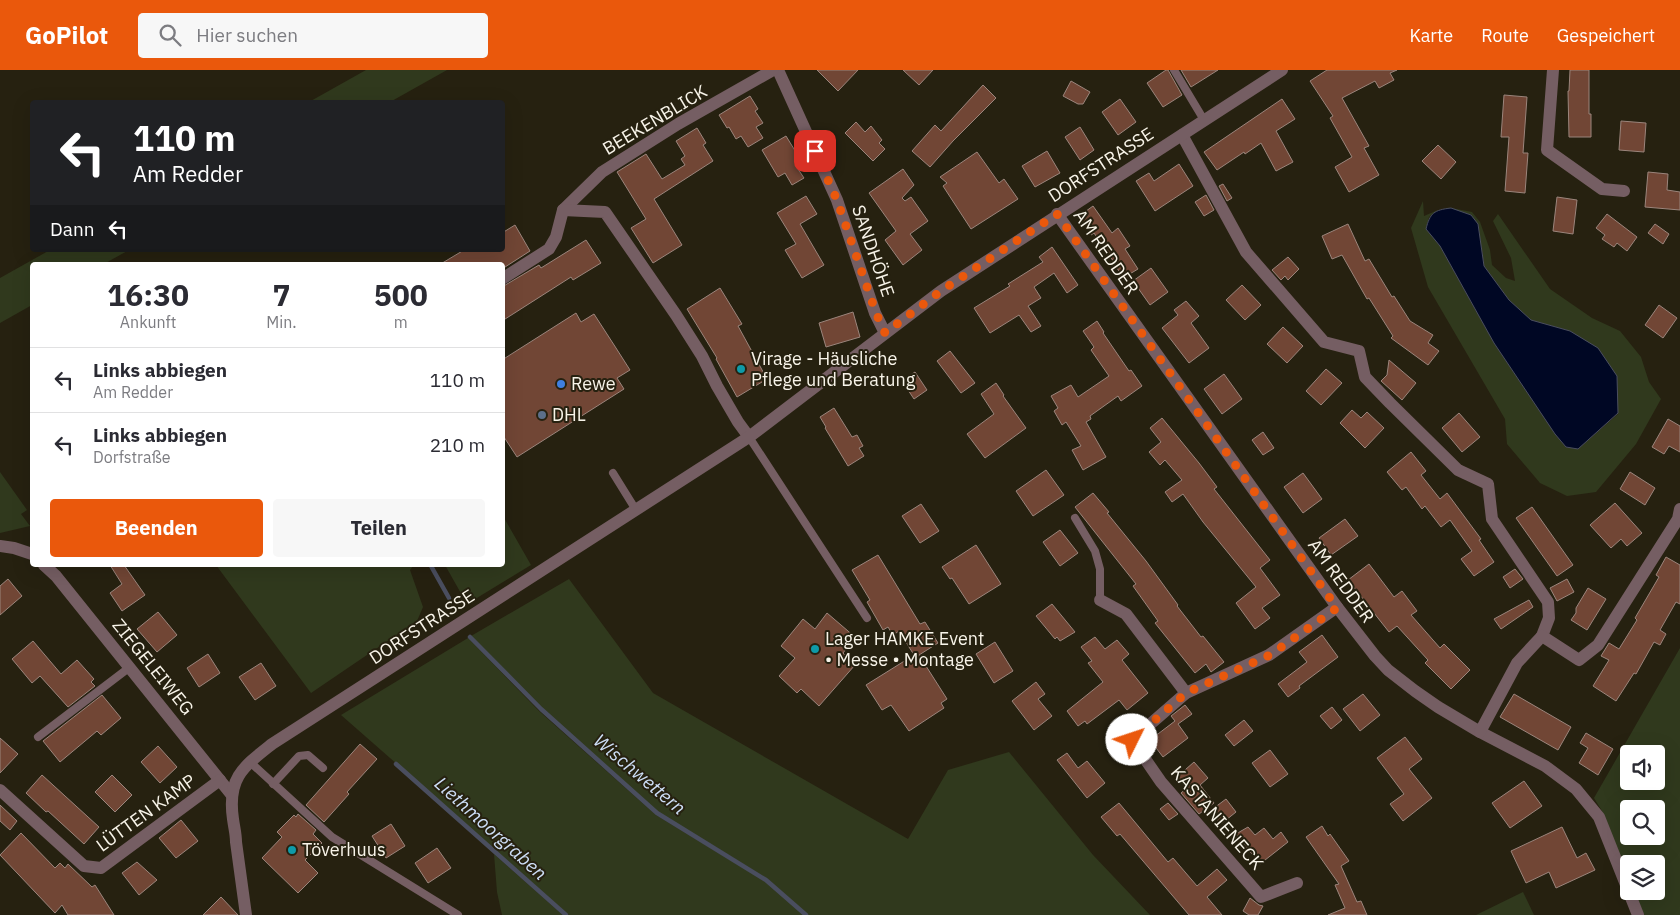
<!DOCTYPE html>
<html lang="de">
<meta charset="utf-8">
<style>
:root{--surface:#fff;--page:#f7f7f7;--text:#2b2b33;--muted:#7c7c81;--line:#e1e1e2;--accent:#ea580c}
body{margin:0;font-family:"IBM Plex Sans",sans-serif;background:var(--page);color:var(--text);height:100vh;display:flex;flex-direction:column;font-size:19px;white-space:nowrap}
*{box-sizing:border-box;margin:0}
p{font-size:16px;color:var(--muted)}
.icon{flex:none;width:28px;height:28px;fill:none;stroke:currentColor;stroke-width:2;stroke-linecap:round;stroke-linejoin:round}
.map{position:relative;flex:1;overflow:hidden}
.sheet{position:absolute;left:30px;top:192px;width:475px;height:305px;display:flex;flex-direction:column;background:var(--surface);border-radius:5px;box-shadow:0 5px 20px #0002}
.sheet>*{flex:none}
.top-card{position:absolute;left:30px;top:30px;width:475px;height:152px;border-radius:5px;box-shadow:0 5px 20px #0002;background:#202124;color:#fff;overflow:hidden}
.fabs{position:absolute;left:1620px;top:675px;display:grid;gap:10px}
.fabs a{display:grid;place-items:center;width:45px;height:45px;border-radius:5px;background:var(--surface);box-shadow:0 5px 20px #0002;font-size:25px}
.pin{position:absolute;display:grid;place-items:center;width:42px;height:42px;color:#fff;margin:-21px;border-radius:10px;box-shadow:0 2px 8px #0006}
.me{position:absolute;width:55px;margin:-28px;rotate:49deg;stroke-linejoin:round;filter:drop-shadow(0 0 4px #0008)}
.turn{display:flex;align-items:center;gap:18px;height:105px;padding:0 20px;font-size:22px}
.turn .icon{width:65px;height:65px;stroke-width:2.5}
.turn b{display:block;font-size:35px;line-height:42px}
.then{display:flex;align-items:center;height:48px;padding:0 20px;background:#0003;gap:10px;font-size:19px}
.eta{display:flex;justify-content:space-evenly;align-items:center;height:85px;text-align:center}
.eta b{font-size:30px;font-weight:800;line-height:35px}
.action{display:flex;gap:10px;margin-top:auto;padding:10px 20px}
.action a{flex:1;height:58px;border-radius:5px;background:var(--accent);color:#fff;font-size:20px;font-weight:800;line-height:58px;text-align:center}
.action a+a{background:var(--page);color:var(--text)}
ul{padding:0;list-style:none}
li{display:flex;align-items:center;gap:15px;height:65px;padding:0 20px;border-top:1px solid var(--line)}
li div{flex:1}
li b{display:block;font-size:19px}
li em{font-style:normal}
header{display:flex;align-items:center;gap:30px;box-sizing:border-box;height:70px;padding:0 25px;background:var(--accent);color:#fff}
header strong{font-size:24px}
nav{display:flex;gap:28px;margin-inline-start:auto;font-size:18px}
.search{width:350px;height:45px;background:var(--page);display:flex;align-items:center;gap:12px;box-sizing:border-box;padding:0 18px;border-radius:5px;color:var(--muted);font-size:19px}
.map>svg:first-child{display:block}
</style>
<header>
<strong>GoPilot</strong>
<div class="search"><svg class="icon" aria-label="search" viewBox="0 0 24 24"><circle cx="10" cy="10" r="6"/><path d="M15 15l6 6"/></svg>Hier suchen</div>
<nav><a>Karte</a><a>Route</a><a>Gespeichert</a></nav>
</header>
<div class="map">
<svg width="1680" height="845" viewBox="0 0 1680 845">
<rect width="100%" height="100%" fill="#262110"/>
<g fill="#30391d" fill-rule="evenodd">
<path d="M 366,0 L 447,0 L 390,32 L 309,32 Z"/>
<path d="M 1423,131 L 1424,146 L 1438,140 L 1429,147 L 1426,159 L 1440,176 L 1494,273 L 1555,364 L 1566,377 L 1578,379 L 1618,344 L 1570,261 L 1531,250 L 1509,230 L 1484,196 L 1482,180 L 1471,145 L 1451,138 L 1472,142 L 1480,152 L 1490,180 L 1492,195 L 1506,208 L 1515,211 L 1511,188 L 1493,151 L 1498,144 L 1550,219 L 1592,248 L 1620,261 L 1641,287 L 1649,312 L 1661,329 L 1636,374 L 1596,422 L 1567,426 L 1540,413 L 1507,374 L 1505,349 L 1428,217 L 1411,158 Z"/>
<path d="M 50,180 L 129,180 L 102,195 L 32,195 L 32,235 L 0,253 L 0,208 Z"/>
<path d="M 0,402 L 27,440 L 21,444 L 30,456 L 0,463 Z"/>
<path d="M 503,446 L 531,495 L 467,534 L 445,495 L 502,495 Z"/>
<path d="M 216,495 L 414,495 L 410,500 L 423,537 L 417,551 L 311,623 Z"/>
<path d="M 569,509 L 653,623 L 908,769 L 948,700 L 1009,682 L 1093,785 L 1150,845 L 808,845 L 768,809 L 658,742 L 542,639 L 471,566 Z"/>
<path d="M 468,568 L 539,641 L 656,745 L 766,812 L 804,845 L 569,845 L 341,645 Z"/>
<path d="M 1680,578 L 1680,845 L 1643,845 L 1634,821 L 1656,821 L 1656,794 L 1629,794 L 1629,808 L 1602,741 L 1594,728 ZM 1629,684 L 1656,684 L 1656,711 L 1629,711 ZM 1629,739 L 1656,739 L 1656,766 L 1629,766 Z"/>
<path d="M 494,784 L 563,845 L 502,845 L 497,822 Z"/>
<path d="M 1523,822 L 1534,845 L 1476,845 Z"/>
</g>
<path fill="#000724" stroke="#4a4e5f" d="M 1451,138 L 1471,145 L 1478,154 L 1484,196 L 1509,230 L 1531,250 L 1570,261 L 1598,278 L 1617,306 L 1618,343 L 1578,379 L 1566,377 L 1555,364 L 1494,273 L 1440,176 L 1426,159 C 1430,143 1434,140 1451,138 Z"/>
<g fill="none" stroke-linecap="round" stroke-linejoin="round">
<g stroke="#4a4e5f" stroke-width="4.5">
<path d="M 431,496 L 449,528"/>
<path d="M 470,567 L 541,639 L 657,743 L 766,810 L 806,845"/>
<path d="M 396,694 L 566,845"/>
</g>
</g>
<g fill="#714635" stroke="#9b857c">
<path d="M 817,0 L 858,0 L 838,21 Z"/>
<path d="M 903,0 L 933,0 L 919,15 Z"/>
<path d="M 1166,0 L 1168,0 L 1182,25 L 1163,37 L 1147,13 Z"/>
<path d="M 1181,0 L 1218,0 L 1191,17 Z"/>
<path d="M 1327,0 L 1397,0 L 1390,3 L 1394,10 L 1379,18 L 1375,11 L 1342,28 L 1369,76 L 1364,78 L 1379,105 L 1349,122 L 1335,97 L 1352,87 L 1330,48 L 1333,46 L 1310,11 Z"/>
<path d="M 1570,0 L 1589,0 L 1589,44 L 1591,44 L 1591,67 L 1569,67 L 1568,21 L 1569,21 Z"/>
<path d="M 1071,11 L 1090,22 L 1083,34 L 1078,34 L 1063,26 Z"/>
<path d="M 983,15 L 996,28 L 953,71 L 930,97 L 912,81 L 935,55 L 941,61 Z"/>
<path d="M 1504,25 L 1527,27 L 1523,83 L 1528,83 L 1525,123 L 1505,121 L 1509,67 L 1501,67 Z"/>
<path d="M 750,26 L 758,39 L 755,41 L 763,53 L 756,57 L 763,68 L 748,77 L 741,66 L 736,69 L 729,57 L 727,58 L 719,45 Z"/>
<path d="M 1120,29 L 1136,52 L 1118,65 L 1102,42 Z"/>
<path d="M 1282,29 L 1295,49 L 1276,61 L 1293,92 L 1276,101 L 1261,73 L 1245,84 L 1244,82 L 1217,100 L 1204,82 Z"/>
<path d="M 1621,51 L 1646,53 L 1644,82 L 1619,80 Z"/>
<path d="M 856,52 L 865,62 L 871,56 L 882,70 L 879,73 L 885,79 L 873,91 L 845,63 Z"/>
<path d="M 1080,57 L 1094,80 L 1080,90 L 1065,67 Z"/>
<path d="M 697,58 L 706,73 L 703,75 L 713,91 L 654,129 L 682,175 L 653,193 L 631,158 L 646,149 L 617,102 L 646,84 L 662,109 L 685,95 L 681,89 L 685,86 L 676,71 Z"/>
<path d="M 786,66 L 802,92 L 796,96 L 804,108 L 792,115 L 785,103 L 778,107 L 762,80 Z"/>
<path d="M 1438,75 L 1456,92 L 1441,109 L 1422,91 Z"/>
<path d="M 1047,81 L 1060,103 L 1035,117 L 1022,96 Z"/>
<path d="M 977,82 L 999,113 L 1004,109 L 1018,129 L 971,159 L 943,116 L 947,113 L 940,107 Z"/>
<path d="M 1179,94 L 1193,116 L 1155,141 L 1136,111 L 1149,103 L 1154,111 Z"/>
<path d="M 903,99 L 914,115 L 902,128 L 905,131 L 911,127 L 928,151 L 910,164 L 922,180 L 903,195 L 885,170 L 896,161 L 869,123 Z"/>
<path d="M 1648,102 L 1668,104 L 1667,120 L 1680,122 L 1680,140 L 1645,137 Z"/>
<path d="M 1223,114 L 1232,128 L 1227,131 L 1219,116 Z"/>
<path d="M 1206,125 L 1214,140 L 1204,146 L 1195,132 Z"/>
<path d="M 806,126 L 817,144 L 800,154 L 824,195 L 802,208 L 785,180 L 796,174 L 777,143 Z"/>
<path d="M 1557,127 L 1577,130 L 1573,164 L 1553,161 Z"/>
<path d="M 1093,136 L 1112,163 L 1118,158 L 1130,176 L 1125,179 L 1138,199 L 1123,208 L 1117,198 L 1118,198 L 1094,163 L 1091,165 L 1078,147 Z"/>
<path d="M 1607,144 L 1637,167 L 1627,181 L 1617,173 L 1614,177 L 1602,169 L 1605,165 L 1596,158 Z"/>
<path d="M 1348,154 L 1365,191 L 1369,189 L 1392,227 L 1394,226 L 1410,251 L 1433,265 L 1428,273 L 1439,281 L 1428,295 L 1391,268 L 1393,266 L 1369,228 L 1367,229 L 1342,185 L 1332,189 L 1322,166 Z"/>
<path d="M 1655,154 L 1669,164 L 1663,174 L 1648,163 Z"/>
<path d="M 515,155 L 530,181 L 502,199 L 502,195 L 439,195 L 464,180 L 502,180 L 502,163 Z"/>
<path d="M 586,170 L 601,193 L 573,210 L 571,207 L 502,251 L 502,217 L 539,195 L 541,198 Z"/>
<path d="M 1052,177 L 1078,215 L 1067,223 L 1054,203 L 1034,217 L 1041,228 L 1028,236 L 1041,256 L 1031,262 L 1019,245 L 990,263 L 974,238 L 1010,216 L 1008,214 L 1043,192 L 1039,187 Z"/>
<path d="M 1288,187 L 1299,199 L 1288,210 L 1285,206 L 1281,210 L 1272,200 Z"/>
<path d="M 1151,198 L 1168,222 L 1150,235 L 1133,211 Z"/>
<path d="M 1242,215 L 1261,235 L 1245,250 L 1226,230 Z"/>
<path d="M 720,218 L 742,254 L 738,256 L 767,309 L 737,327 L 716,289 L 717,288 L 687,239 Z"/>
<path d="M 1186,231 L 1199,246 L 1191,253 L 1209,278 L 1189,293 L 1162,258 L 1178,245 L 1174,240 Z"/>
<path d="M 1659,235 L 1677,248 L 1663,268 L 1645,255 Z"/>
<path d="M 853,242 L 860,267 L 826,277 L 819,253 Z"/>
<path d="M 576,243 L 581,252 L 594,244 L 616,278 L 630,300 L 617,308 L 624,319 L 517,387 L 502,364 L 502,290 Z"/>
<path d="M 1097,251 L 1104,262 L 1103,263 L 1129,301 L 1131,300 L 1142,316 L 1121,331 L 1118,326 L 1090,346 L 1091,349 L 1086,352 L 1106,387 L 1083,400 L 1072,380 L 1081,376 L 1066,352 L 1062,355 L 1054,341 L 1058,338 L 1051,326 L 1071,315 L 1078,327 L 1109,306 L 1091,280 L 1094,277 L 1083,261 Z"/>
<path d="M 1283,257 L 1303,276 L 1287,293 L 1267,274 Z"/>
<path d="M 950,281 L 975,313 L 961,323 L 937,291 Z"/>
<path d="M 1389,290 L 1416,313 L 1402,330 L 1381,311 L 1387,305 Z"/>
<path d="M 1326,299 L 1342,313 L 1321,335 L 1306,321 Z"/>
<path d="M 915,302 L 927,320 L 914,329 L 902,311 Z"/>
<path d="M 1224,304 L 1242,329 L 1222,344 L 1204,319 Z"/>
<path d="M 996,313 L 1004,325 L 1003,326 L 1026,358 L 985,388 L 967,364 L 994,344 L 981,324 Z"/>
<path d="M 834,338 L 852,367 L 857,365 L 863,376 L 859,378 L 864,386 L 848,396 L 825,358 L 826,357 L 820,347 Z"/>
<path d="M 1352,340 L 1361,348 L 1367,342 L 1384,358 L 1365,378 L 1340,353 Z"/>
<path d="M 1459,343 L 1480,367 L 1462,382 L 1442,358 Z"/>
<path d="M 1162,348 L 1199,393 L 1217,417 L 1214,419 L 1270,490 L 1260,498 L 1280,525 L 1262,538 L 1270,548 L 1255,559 L 1236,533 L 1256,517 L 1203,452 L 1183,424 L 1172,432 L 1165,422 L 1182,410 L 1165,390 L 1160,395 L 1149,382 L 1161,372 L 1150,358 Z"/>
<path d="M 1668,349 L 1680,356 L 1680,382 L 1669,376 L 1664,384 L 1652,377 Z"/>
<path d="M 1263,362 L 1274,378 L 1263,385 L 1252,370 Z"/>
<path d="M 1411,382 L 1426,401 L 1421,405 L 1440,429 L 1447,423 L 1481,469 L 1479,470 L 1494,492 L 1474,506 L 1461,489 L 1472,481 L 1450,450 L 1441,457 L 1425,436 L 1422,439 L 1406,417 L 1402,420 L 1387,402 Z"/>
<path d="M 1046,400 L 1064,425 L 1033,446 L 1016,421 Z"/>
<path d="M 1630,402 L 1655,418 L 1645,435 L 1620,419 Z"/>
<path d="M 1303,403 L 1322,429 L 1303,443 L 1284,417 Z"/>
<path d="M 1093,423 L 1109,442 L 1107,443 L 1146,491 L 1178,535 L 1177,536 L 1201,567 L 1203,566 L 1224,592 L 1211,602 L 1206,594 L 1195,603 L 1155,553 L 1158,551 L 1133,516 L 1136,514 L 1075,437 Z"/>
<path d="M 1615,433 L 1642,463 L 1627,476 L 1621,469 L 1611,478 L 1590,455 Z"/>
<path d="M 921,434 L 939,461 L 920,473 L 902,446 Z"/>
<path d="M 1532,437 L 1573,495 L 1557,506 L 1516,448 Z"/>
<path d="M 1345,449 L 1358,466 L 1331,485 L 1319,468 Z"/>
<path d="M 1060,460 L 1078,483 L 1060,496 L 1043,472 Z"/>
<path d="M 976,475 L 1001,514 L 969,534 L 952,508 L 950,509 L 942,497 Z"/>
<path d="M 878,485 L 920,554 L 925,552 L 938,573 L 919,585 L 947,629 L 941,633 L 944,638 L 909,661 L 891,635 L 882,640 L 866,615 L 914,585 L 899,561 L 893,565 L 888,557 L 883,560 L 867,532 L 870,530 L 852,500 Z"/>
<path d="M 1666,487 L 1680,495 L 1680,534 L 1676,532 L 1660,560 L 1666,564 L 1660,575 L 1654,572 L 1636,604 L 1634,603 L 1616,631 L 1593,616 L 1609,590 L 1601,586 L 1609,573 L 1619,579 L 1637,550 L 1635,548 L 1659,507 L 1656,505 Z"/>
<path d="M 1369,494 L 1394,527 L 1402,521 L 1417,541 L 1411,545 L 1440,578 L 1444,574 L 1470,600 L 1451,619 L 1425,593 L 1428,590 L 1397,556 L 1389,562 L 1348,510 Z"/>
<path d="M 110,495 L 124,495 L 145,525 L 122,541 L 110,523 L 122,514 Z"/>
<path d="M 1515,499 L 1523,509 L 1510,518 L 1503,507 Z"/>
<path d="M 8,509 L 22,526 L 0,545 L 0,516 Z"/>
<path d="M 1567,509 L 1574,522 L 1557,531 L 1550,518 Z"/>
<path d="M 1588,518 L 1606,529 L 1587,560 L 1571,550 L 1576,543 L 1576,538 Z"/>
<path d="M 1529,530 L 1533,537 L 1501,559 L 1494,549 Z"/>
<path d="M 1052,534 L 1075,562 L 1060,571 L 1057,567 L 1055,569 L 1036,546 Z"/>
<path d="M 158,542 L 177,565 L 157,582 L 137,559 Z"/>
<path d="M 827,543 L 855,567 L 843,583 L 855,595 L 819,636 L 801,619 L 797,623 L 779,606 L 795,588 L 781,576 L 803,549 L 815,559 Z"/>
<path d="M 1322,565 L 1338,587 L 1299,616 L 1300,618 L 1288,627 L 1278,614 L 1307,592 L 1299,582 Z"/>
<path d="M 1095,567 L 1105,579 L 1117,570 L 1129,584 L 1122,590 L 1148,623 L 1127,640 L 1119,630 L 1087,654 L 1085,651 L 1078,656 L 1067,641 L 1103,612 L 1088,593 L 1092,591 L 1081,577 Z"/>
<path d="M 33,571 L 61,604 L 77,590 L 94,609 L 91,612 L 95,616 L 68,637 L 40,606 L 32,613 L 12,589 Z"/>
<path d="M 995,572 L 1013,601 L 994,613 L 976,584 Z"/>
<path d="M 208,584 L 220,603 L 199,617 L 187,598 Z"/>
<path d="M 261,593 L 276,616 L 255,630 L 239,607 Z"/>
<path d="M 1036,612 L 1045,624 L 1038,629 L 1052,646 L 1034,660 L 1012,631 Z"/>
<path d="M 1363,624 L 1380,645 L 1360,661 L 1343,639 Z"/>
<path d="M 1514,624 L 1571,657 L 1558,680 L 1500,647 Z"/>
<path d="M 102,625 L 121,648 L 101,665 L 97,661 L 60,692 L 43,671 Z"/>
<path d="M 1185,635 L 1192,644 L 1178,654 L 1188,668 L 1163,687 L 1150,670 L 1175,651 L 1171,646 Z"/>
<path d="M 1332,637 L 1342,650 L 1331,659 L 1320,646 Z"/>
<path d="M 1244,650 L 1253,661 L 1234,676 L 1225,665 Z"/>
<path d="M 1586,663 L 1613,679 L 1598,705 L 1579,693 L 1588,678 L 1580,673 Z"/>
<path d="M 1405,667 L 1422,689 L 1409,699 L 1432,728 L 1403,751 L 1390,734 L 1404,724 L 1377,688 Z"/>
<path d="M 0,668 L 18,684 L 0,703 Z"/>
<path d="M 360,674 L 377,689 L 347,722 L 349,724 L 324,752 L 306,735 Z"/>
<path d="M 158,676 L 177,697 L 160,713 L 141,692 Z"/>
<path d="M 1270,680 L 1288,704 L 1270,717 L 1252,693 Z"/>
<path d="M 1067,683 L 1078,698 L 1087,691 L 1105,713 L 1087,728 L 1057,690 Z"/>
<path d="M 1194,692 L 1208,708 L 1200,715 L 1214,733 L 1199,744 L 1181,723 L 1187,718 L 1177,707 Z"/>
<path d="M 42,705 L 99,757 L 84,774 L 48,741 L 46,742 L 26,723 Z"/>
<path d="M 112,705 L 132,725 L 115,742 L 95,722 Z"/>
<path d="M 1524,711 L 1542,736 L 1510,758 L 1492,733 Z"/>
<path d="M 1226,729 L 1236,742 L 1221,754 L 1210,741 Z"/>
<path d="M 1119,733 L 1168,792 L 1173,788 L 1197,816 L 1217,799 L 1227,810 L 1207,827 L 1222,845 L 1189,845 L 1120,764 L 1117,766 L 1101,747 Z"/>
<path d="M 1168,733 L 1178,744 L 1169,750 L 1160,739 Z"/>
<path d="M 0,735 L 17,751 L 10,760 L 0,751 Z"/>
<path d="M 298,744 L 316,760 L 313,764 L 322,773 L 305,790 L 318,803 L 298,823 L 262,788 L 282,767 L 277,762 L 294,745 L 296,747 Z"/>
<path d="M 181,750 L 198,771 L 176,788 L 159,768 Z"/>
<path d="M 391,754 L 405,776 L 386,788 L 372,766 Z"/>
<path d="M 1322,756 L 1328,766 L 1330,764 L 1349,791 L 1341,796 L 1357,832 L 1361,831 L 1367,845 L 1328,845 L 1345,838 L 1335,815 L 1339,814 L 1306,767 Z"/>
<path d="M 1248,757 L 1255,765 L 1264,758 L 1273,769 L 1281,762 L 1288,772 L 1260,794 L 1236,764 Z"/>
<path d="M 1562,757 L 1577,788 L 1586,783 L 1595,800 L 1556,818 L 1549,802 L 1526,813 L 1511,781 Z"/>
<path d="M 21,763 L 55,798 L 60,793 L 65,798 L 68,794 L 92,817 L 95,815 L 114,845 L 68,845 L 62,835 L 55,843 L 0,785 Z"/>
<path d="M 437,778 L 451,798 L 428,813 L 415,793 Z"/>
<path d="M 137,792 L 157,810 L 139,825 L 122,803 Z"/>
<path d="M 221,827 L 238,845 L 203,845 Z"/>
<path d="M 1250,828 L 1259,835 L 1263,836 L 1258,845 L 1249,845 L 1243,841 Z"/>
</g>
<g fill="none" stroke-linecap="round" stroke-linejoin="round">
<g stroke="#755e63" stroke-width="8">
<path d="M 1174,0 L 1204,50"/>
<path d="M 749,367 L 867,548"/>
<path d="M 613,403 L 636,440"/>
<path d="M 1075,448 L 1095,481 L 1100,499 L 1100,530"/>
<path d="M 38,667 L 130,597"/>
<path d="M 250,692 L 332,767 L 458,845"/>
<path d="M 273,714 L 299,686 L 308,685 L 323,698"/>
</g>
<g stroke="#755e63" stroke-width="12">
<path d="M 778,0 L 837,130 L 875,243 L 885,263"/>
<path d="M 1553,0 L 1547,80 L 1602,119 L 1624,121"/>
<path d="M 1182,65 L 1246,182 L 1324,272 L 1359,281 L 1365,307 L 1390,333 L 1458,400 L 1488,414 L 1492,449 L 1548,532 L 1549,548 L 1542,566"/>
<path d="M 563,140 L 602,102 L 678,54 L 773,0"/>
<path d="M 1057,144 L 1337,537 L 1375,586 L 1388,600 L 1415,621 L 1438,637 L 1480,662 L 1545,696 L 1576,719 L 1599,747 L 1638,845"/>
<path d="M 502,209 L 549,179 L 556,167 L 563,140 L 605,142 L 676,245 L 702,286 L 717,316 L 738,352 L 749,367"/>
<path d="M 0,476 L 14,478 L 32,484"/>
<path d="M 44,495 L 56,506 L 231,724"/>
<path d="M 1100,530 L 1126,544 L 1186,623"/>
<path d="M 1480,662 L 1517,593 L 1542,566 L 1579,590 L 1598,575 L 1678,449 L 1680,439"/>
<path d="M 0,720 L 84,796 L 101,798 L 220,710"/>
<path d="M 1297,813 L 1261,827 L 1161,712 L 1132,670 L 1186,623 L 1269,585 L 1337,537"/>
<path d="M 246,845 L 236,772 C 236,764 234,757 233,749 C 227,708 243,697 272,674 L 749,367 L 941,221 L 1282,0"/>
</g>
</g>
<g fill="none" stroke-linecap="round" stroke-linejoin="round">
<path stroke="#ea580c" stroke-width="9" stroke-dasharray="0 16.2" d="M 815,81 L 837,130 L 876,243 L 885,263 L 941,221 L 1057,144 L 1337,538 L 1270,585 L 1186,623 L 1132,670"/>
</g>
<g fill="#0f9aa8" stroke="#262110" stroke-width="2">
<circle cx="741" cy="299" r="5"/>
<circle cx="815" cy="579" r="5"/>
<circle cx="292" cy="780" r="5"/>
</g>
<circle fill="#3f7fe0" stroke="#262110" stroke-width="2" cx="561" cy="314" r="5"/>
<circle fill="#5c6f8a" stroke="#262110" stroke-width="2" cx="542" cy="345" r="5"/>
<g text-anchor="middle" stroke-width="4" stroke-linejoin="round" paint-order="stroke">
<g font-size="18" fill="#f8f4e9" stroke="#262110">
<text transform="translate(655 50) rotate(-31)" y="6">BEEKENBLICK</text>
<text transform="translate(1101 95) rotate(-33)" y="6">DORFSTRASSE</text>
<text transform="translate(873 181) rotate(71)" y="6">SANDHÖHE</text>
<text transform="translate(1106 182) rotate(55)" y="6">AM REDDER</text>
<text transform="translate(1341 511) rotate(54)" y="6">AM REDDER</text>
<text transform="translate(422 557) rotate(-33)" y="6">DORFSTRASSE</text>
<text transform="translate(153 597) rotate(51)" y="6">ZIEGELEIWEG</text>
<text transform="translate(146 743) rotate(-36)" y="6">LÜTTEN KAMP</text>
<text transform="translate(1217 748) rotate(49)" y="6">KASTANIENECK</text>
</g>
<g font-size="18" fill="#f8f4e9" stroke="#262110" text-anchor="start">
<text x="751" y="295">Virage - Häusliche<tspan x="751" dy="21">Pflege und Beratung</tspan></text>
<text x="571" y="320">Rewe</text>
<text x="552" y="351">DHL</text>
<text x="825" y="575">Lager HAMKE Event<tspan x="825" dy="21">• Messe • Montage</tspan></text>
<text x="302" y="786">Töverhuus</text>
</g>
<g font-size="19" font-style="italic" fill="#cddef6" stroke="#262110">
<text transform="translate(640 704) rotate(40)" y="7">Wischwettern</text>
<text transform="translate(491 758) rotate(42)" y="7">Liethmoorgraben</text>
</g>
</g>
</svg>
<div class="fabs">
<a><svg class="icon" aria-label="sound" viewBox="0 0 24 24"><path d="M4 9h4l5-4v14l-5-4H4zM17 9q2 3 0 6"/></svg></a>
<a><svg class="icon" aria-label="search" viewBox="0 0 24 24"><circle cx="10" cy="10" r="6"/><path d="M15 15l6 6"/></svg></a>
<a><svg class="icon" aria-label="layers" viewBox="0 0 24 24"><path d="M12 4l9 5-9 5-9-5zM3 14l9 5 9-5"/></svg></a>
</div>
<div class="pin" style="left:815px;top:81px;background:#d93025"><svg class="icon" aria-label="arrive" viewBox="0 0 24 24"><path d="M6 21V4h12l-3 4 3 4H6"/></svg></div>
<svg class="me" style="left:1132px;top:670px" viewBox="-20 -20 40 40"><circle r="19" fill="#fff"/><path d="M0-13L10 11 0 6-10 11z" fill="#ea580c"/></svg>
<div class="top-card">
<div class="turn"><svg class="icon" aria-label="left" viewBox="0 0 24 24"><path d="M17 20v-9H6M10 6l-5 5 5 5"/></svg><div><b>110 m</b>Am Redder</div></div>
<div class="then">Dann<svg class="icon" aria-label="left" viewBox="0 0 24 24"><path d="M17 20v-9H6M10 6l-5 5 5 5"/></svg></div>
</div>
<section class="sheet">
<div class="eta">
<div><b>16:30</b><p>Ankunft</p></div>
<div><b>7</b><p>Min.</p></div>
<div><b>500</b><p>m</p></div>
</div>
<ul>
<li><svg class="icon" aria-label="left" viewBox="0 0 24 24"><path d="M17 20v-9H6M10 6l-5 5 5 5"/></svg><div><b>Links abbiegen</b><p>Am Redder</p></div><em>110 m</em></li>
<li><svg class="icon" aria-label="left" viewBox="0 0 24 24"><path d="M17 20v-9H6M10 6l-5 5 5 5"/></svg><div><b>Links abbiegen</b><p>Dorfstraße</p></div><em>210 m</em></li>
</ul>
<div class="action"><a>Beenden</a><a>Teilen</a></div>
</section>
</div>
